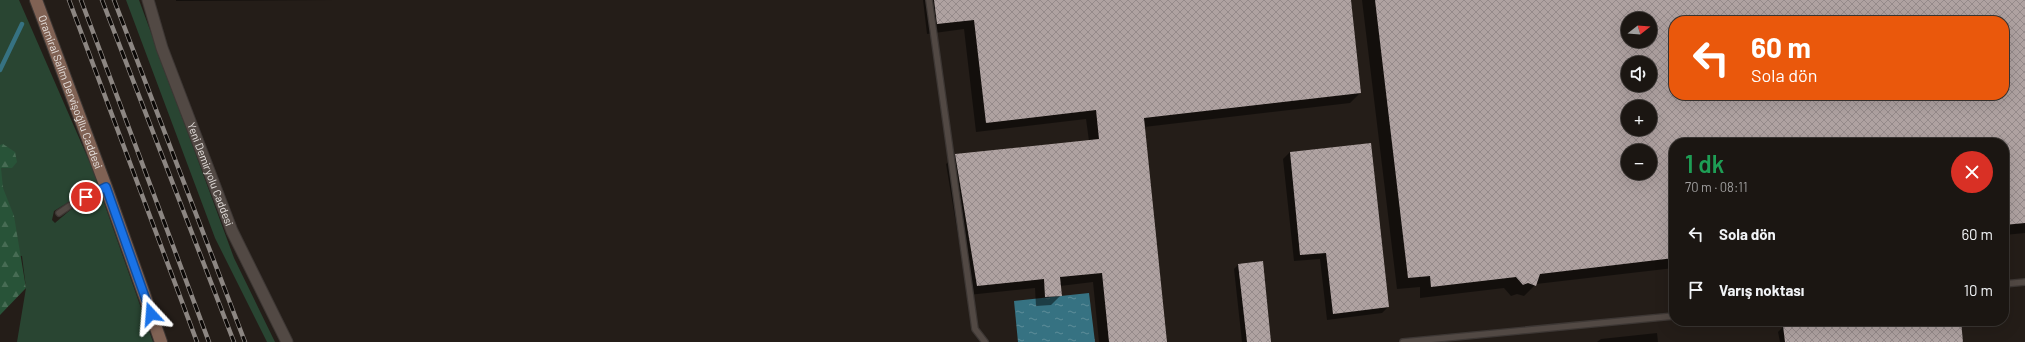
<!DOCTYPE html>
<html lang="tr">
<meta charset="utf-8">
<style>
:root{--surface:#1b1612;--page:#282320;--text:#f1f3f6;--muted:#a09f9f;--line:#393532}
body{margin:0;font-family:Barlow,sans-serif;background:var(--page);color:var(--text);height:100vh;display:flex;flex-direction:column;font-size:15px;white-space:nowrap}
*{box-sizing:border-box;margin:0}
p{font-size:13px;color:var(--muted)}
.icon{flex:none;width:22px;height:22px;fill:none;stroke:currentColor;stroke-width:2;stroke-linecap:round;stroke-linejoin:round}
.map{position:relative;flex:1;overflow:hidden}
.side{position:absolute;left:1669px;top:138px;width:340px;height:188px;display:flex;flex-direction:column;background:var(--surface);border-radius:16px;box-shadow:0 4px 16px #0002,0 0 0 1px var(--line)}
.side>*{flex:none}
.top-card{position:absolute;left:1669px;top:16px;width:340px;height:84px;border-radius:16px;box-shadow:0 4px 16px #0002,0 0 0 1px var(--line);background:#ea580c;color:#fff;overflow:hidden}
.needle{width:26px;rotate:73deg}
.buttons{position:absolute;left:1621px;top:12px;display:grid;gap:8px}
.buttons a{display:grid;place-items:center;width:36px;height:36px;border-radius:50%;background:var(--surface);box-shadow:0 4px 16px #0002,0 0 0 1px var(--line);font-size:20px}
.pin{position:absolute;display:grid;place-items:center;width:34px;height:34px;color:#fff;margin:-17px;border:2px solid #fff;border-radius:50%;box-shadow:0 1px 4px #0007}
.me{position:absolute;width:44px;margin:-22px;rotate:341deg;stroke-linejoin:round;filter:drop-shadow(0 0 3px #0008)}
.turn{display:flex;align-items:center;gap:14px;height:84px;padding:0 16px;font-size:18px}
.turn .icon{width:52px;height:52px;stroke-width:2.5}
.turn b{display:block;font-size:28px;line-height:34px}
.round{display:grid;place-items:center;flex:none;width:42px;height:42px;border-radius:21px;background:var(--page)}
.head{display:flex;align-items:center;justify-content:space-between;height:68px;padding:0 16px}
h1{font-size:24px;font-weight:600;line-height:30px;color:#1e9e55}
ul{padding:0;list-style:none}
li{display:flex;align-items:center;gap:12px;height:56px;padding:0 16px}
li div{flex:1}
li b{display:block;font-size:15px}
li em{font-style:normal}
.map>svg:first-child{display:block}
</style>
<div class="map">
<svg width="2025" height="342" viewBox="0 0 2025 342">
<defs>
<pattern id="forest-firs" width="22" height="20" patternUnits="userSpaceOnUse"><rect width="22" height="20" fill="#285338"/><path d="M5 1l3.5 6h-7zM16 11l3.5 6h-7z" fill="#476c54"/></pattern>
<pattern id="water-ripples" width="26" height="14" patternUnits="userSpaceOnUse"><rect width="26" height="14" fill="#367282"/><path d="M2 4q2-2 4 0t4 0M15 11q2-2 4 0t4 0" fill="none" stroke="#5d8d99"/></pattern>
<pattern id="building-cross-hatch" width="8" height="8" patternUnits="userSpaceOnUse"><rect width="8" height="8" fill="#afa2a1"/><path d="M0 0l8 8M0 8l8-8" fill="none" stroke="#958a8a"/></pattern>
</defs>
<rect width="100%" height="100%" fill="#241d18"/>
<g fill="#294532">
<path d="M 0,0 L 19,0 L 97,179 L 97,184 L 93,187 L 54,211 L 52,220 L 55,223 C 65,215 89,192 102,197 L 153,342 L 17,342 L 26,288 L 22,256 L 0,253 Z"/>
<path d="M 126,0 L 139,0 L 234,258 L 275,342 L 267,342 L 215,238 Z"/>
</g>
<path fill="url(#forest-firs)" d="M 3,144 L 15,152 L 17,162 L 12,168 L 1,168 L 3,188 L 14,216 L 26,288 L 0,315 L 0,145 Z"/>
<path fill="url(#water-ripples)" d="M 1089,293 L 1095,342 L 1018,342 L 1014,301 Z"/>
<g fill="#0007" fill-rule="evenodd">
<path d="M 176,0 L 336,0 L 176,1 Z"/>
<path d="M 923,0 L 1349,0 L 1360,93 L 1350,103 L 1144,127 L 1166,342 L 1099,342 L 1093,282 L 1060,286 L 1061,295 L 1051,305 L 1036,306 L 1035,288 L 968,295 L 946,164 L 956,155 L 1089,141 L 1086,119 L 976,132 L 964,29 L 927,34 Z"/>
<path d="M 1362,0 L 2025,0 L 2025,233 L 2004,235 L 2004,143 L 1674,143 L 1674,268 L 1536,284 L 1524,296 L 1517,294 L 1511,296 L 1504,288 L 1420,298 L 1420,287 L 1397,289 ZM 1628,19 L 1650,19 L 1650,41 L 1628,41 ZM 1674,21 L 2004,21 L 2004,95 L 1674,95 ZM 1628,63 L 1650,63 L 1650,85 L 1628,85 ZM 1628,107 L 1650,107 L 1650,129 L 1628,129 ZM 1628,151 L 1650,151 L 1650,173 L 1628,173 Z"/>
<path d="M 1370,144 L 1388,307 L 1382,313 L 1327,320 L 1320,259 L 1294,261 L 1283,159 L 1290,152 Z"/>
<path d="M 1238,265 L 1270,342 L 1242,342 L 1234,269 Z"/>
<path d="M 1827,321 L 1960,321 L 1962,342 L 1780,342 L 1778,332 L 1783,327 Z"/>
<path d="M 1657,333 L 1658,342 L 1597,342 L 1601,339 Z"/>
</g>
<g fill="none" stroke-linecap="round" stroke-linejoin="round">
<path stroke="#367282" stroke-width="4.5" d="M 0,70 L 22,24"/>
</g>
<g fill="url(#building-cross-hatch)" fill-rule="evenodd">
<path d="M 934,0 L 1351,0 L 1361,93 L 1144,118 L 1167,342 L 1109,342 L 1102,273 L 1060,277 L 1062,296 L 1045,297 L 1044,279 L 977,286 L 955,154 L 1099,139 L 1096,110 L 986,123 L 974,20 L 937,24 Z"/>
<path d="M 1375,0 L 2025,0 L 2025,223 L 2004,225 L 2004,143 L 1674,143 L 1674,258 L 1540,274 L 1536,286 L 1528,283 L 1523,285 L 1516,277 L 1431,287 L 1430,276 L 1408,278 ZM 1628,19 L 1650,19 L 1650,41 L 1628,41 ZM 1674,21 L 2004,21 L 2004,95 L 1674,95 ZM 1628,63 L 1650,63 L 1650,85 L 1628,85 ZM 1628,107 L 1650,107 L 1650,129 L 1628,129 ZM 1628,151 L 1650,151 L 1650,173 L 1628,173 Z"/>
<path d="M 1371,143 L 1389,307 L 1333,314 L 1326,253 L 1300,255 L 1290,152 Z"/>
<path d="M 1263,261 L 1271,342 L 1247,342 L 1238,264 Z"/>
<path d="M 1814,321 L 1961,321 L 1963,342 L 1785,342 L 1783,326 Z"/>
</g>
<g fill="none" stroke-linecap="round" stroke-linejoin="round">
<g stroke="#3d3734" stroke-width="8">
<g id="lane">
<path d="M 929,0 L 975,329 L 985,342"/>
<path d="M 59,213 L 75,202 L 106,187"/>
<path d="M 2004,284 L 2025,282"/>
<path d="M 1403,342 L 1674,316"/>
</g>
</g>
<g stroke="#3d3734" stroke-width="13">
<g id="street">
<path id="s1" d="M 148,0 L 162,48 L 232,231 L 287,342"/>
</g>
</g>
<g stroke="#3d3734" stroke-width="14">
<g id="secondary">
<path id="s2" d="M 36,0 L 106,187 L 161,342"/>
</g>
</g>
<use href="#lane" stroke="#524944" stroke-width="5.5"/>
<use href="#street" stroke="#524944" stroke-width="11"/>
<use href="#secondary" stroke="#806254" stroke-width="12"/>
<g stroke="#8c8682" stroke-width="4.5">
<g id="rail">
<path d="M 69,0 L 197,342"/>
<path d="M 81,0 L 209,342"/>
<path d="M 102,0 L 234,342"/>
<path d="M 114,0 L 245,342"/>
</g>
</g>
<use href="#rail" stroke="#0b0806" stroke-width="3" stroke-dasharray="9" stroke-linecap="butt"/>
</g>
<g fill="none" stroke-linecap="round" stroke-linejoin="round">
<g stroke="#114b97" stroke-width="10">
<path id="route" d="M 86,197 L 106,187 L 151,314"/>
</g>
<use href="#route" stroke="#1a73e8" stroke-width="7"/>
</g>
<g text-anchor="middle" stroke-width="4" stroke-linejoin="round" paint-order="stroke">
<g font-size="11" fill="#e8e3e0" stroke="#0b0806">
<text dy="4" stroke="none"><textPath href="#s2" startOffset="98">Oramiral Salim Dervişoğllu Caddesi</textPath></text>
<text dy="4" stroke="none"><textPath href="#s1" startOffset="185">Yeni Demiryolu Caddesi</textPath></text>
</g>
</g>
</svg>
<div class="buttons">
<a><svg class="needle" viewBox="-14 -14 28 28"><path d="M0-13l5 13h-10z" fill="#e53935"/><path d="M0 13l5-13h-10z" fill="#a09f9f"/></svg></a>
<a><svg class="icon" aria-label="sound" viewBox="0 0 24 24"><path d="M4 9h4l5-4v14l-5-4H4zM17 9q2 3 0 6"/></svg></a>
<a>+</a>
<a>−</a>
</div>
<div class="pin" style="left:86px;top:197px;background:#d93025"><svg class="icon" aria-label="arrive" viewBox="0 0 24 24"><path d="M6 21V4h12l-3 4 3 4H6"/></svg></div>
<svg class="me" style="left:151px;top:314px" viewBox="-20 -20 40 40"><path d="M0-17L14 15 0 8-14 15z" fill="#1a73e8" stroke="#fff" stroke-width="4"/></svg>
<div class="top-card">
<div class="turn"><svg class="icon" aria-label="left" viewBox="0 0 24 24"><path d="M17 20v-9H6M10 6l-5 5 5 5"/></svg><div><b>60 m</b>Sola dön</div></div>
</div>
<section class="side">
<div class="head"><div><h1>1 dk</h1><p>70 m · 08:11</p></div><a class="round" style="background:#d93025;color:#fff"><svg class="icon" aria-label="close" viewBox="0 0 24 24"><path d="M6 6l12 12M18 6L6 18"/></svg></a></div>
<ul>
<li><svg class="icon" aria-label="left" viewBox="0 0 24 24"><path d="M17 20v-9H6M10 6l-5 5 5 5"/></svg><div><b>Sola dön</b></div><em>60 m</em></li>
<li><svg class="icon" aria-label="arrive" viewBox="0 0 24 24"><path d="M6 21V4h12l-3 4 3 4H6"/></svg><div><b>Varış noktası</b></div><em>10 m</em></li>
</ul>
</section>
</div>
